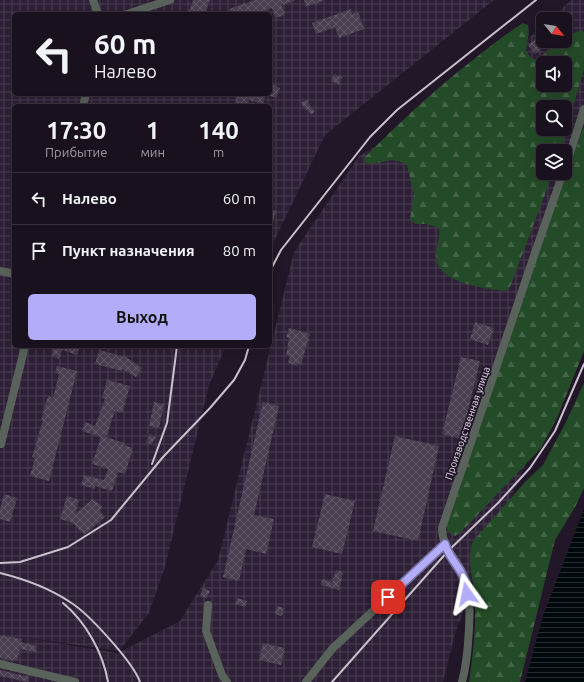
<!DOCTYPE html>
<html lang="ru">
<meta charset="utf-8">
<style>
:root{--surface:#1a111e;--page:#271f2b;--text:#f1f3f6;--muted:#9f9da4;--line:#38313c;--accent:#b3acf9}
body{margin:0;font-family:Ubuntu,sans-serif;background:var(--page);color:var(--text);height:100vh;display:flex;flex-direction:column;font-size:15px;white-space:nowrap}
*{box-sizing:border-box;margin:0}
p{font-size:13px;color:var(--muted)}
.icon{flex:none;width:22px;height:22px;fill:none;stroke:currentColor;stroke-width:2;stroke-linecap:round;stroke-linejoin:round}
.map{position:relative;flex:1;overflow:hidden}
.side{position:absolute;left:12px;top:104px;width:260px;height:244px;display:flex;flex-direction:column;background:var(--surface);border-radius:6px;box-shadow:0 4px 16px #0002,0 0 0 1px var(--line)}
.side>*{flex:none}
.top-card{position:absolute;left:12px;top:12px;width:260px;height:84px;border-radius:6px;box-shadow:0 4px 16px #0002,0 0 0 1px var(--line);background:#1a111e;color:var(--text);overflow:hidden}
.needle{width:26px;rotate:120deg}
.fabs{position:absolute;left:536px;top:12px;display:grid;gap:8px}
.fabs a{display:grid;place-items:center;width:36px;height:36px;border-radius:6px;background:var(--surface);box-shadow:0 4px 16px #0002,0 0 0 1px var(--line);font-size:20px}
.pin{position:absolute;display:grid;place-items:center;width:34px;height:34px;color:#fff;margin:-17px;border-radius:8px;box-shadow:0 2px 6px #0006}
.me{position:absolute;width:44px;margin:-22px;rotate:348deg;stroke-linejoin:round;filter:drop-shadow(0 0 3px #0008)}
.turn{display:flex;align-items:center;gap:14px;height:84px;padding:0 16px;font-size:18px}
.turn .icon{width:52px;height:52px;stroke-width:2.5}
.turn b{display:block;font-size:28px;line-height:34px}
.eta{display:flex;justify-content:space-evenly;align-items:center;height:68px;text-align:center}
.eta b{font-size:24px;font-weight:600;line-height:28px}
.cta{display:flex;gap:8px;margin-top:auto;padding:8px 16px}
.cta a{flex:1;height:46px;border-radius:6px;background:var(--accent);color:#111;font-size:16px;font-weight:600;line-height:46px;text-align:center}
ul{padding:0;list-style:none}
li{display:flex;align-items:center;gap:12px;height:52px;padding:0 16px;border-top:1px solid var(--line)}
li div{flex:1}
li b{display:block;font-size:15px}
li em{font-style:normal}
.map>svg:first-child{display:block}
</style>
<div class="map">
<svg width="584" height="682" viewBox="0 0 584 682">
<defs>
<pattern id="industrial-grid" width="8" height="8" patternUnits="userSpaceOnUse"><rect width="8" height="8" fill="#2e2036"/><path d="M0 4h8M4 0v8" fill="none" stroke="#4c4053"/></pattern>
<pattern id="forest-firs" width="22" height="20" patternUnits="userSpaceOnUse"><rect width="22" height="20" fill="#244b27"/><path d="M5 1l3.5 6h-7zM16 11l3.5 6h-7z" fill="#446446"/></pattern>
<pattern id="water-rules" width="6" height="5" patternUnits="userSpaceOnUse"><rect width="6" height="5" fill="#000a0c"/><path d="M0 2.5h6" fill="none" stroke="#252d2f"/></pattern>
<pattern id="building-cross-hatch" width="8" height="8" patternUnits="userSpaceOnUse"><rect width="8" height="8" fill="#4a3e51"/><path d="M0 0l8 8M0 8l8-8" fill="none" stroke="#64596a"/></pattern>
</defs>
<rect width="100%" height="100%" fill="#221728"/>
<path fill="url(#industrial-grid)" fill-rule="evenodd" d="M 0,0 L 494,0 L 325,135 L 270,250 L 270,106 L 14,106 L 14,346 L 226,346 L 209,385 L 165,567 L 149,613 L 119,651 L 19,637 L 118,653 L 180,621 L 218,560 L 294,252 L 359,156 L 430,114 L 513,53 L 543,25 L 543,41 L 565,41 L 565,19 L 550,19 L 571,0 L 584,0 L 584,332 L 478,572 L 455,634 L 443,682 L 0,682 ZM 14,14 L 270,14 L 270,94 L 14,94 ZM 543,63 L 565,63 L 565,85 L 543,85 ZM 543,107 L 565,107 L 565,129 L 543,129 ZM 543,151 L 565,151 L 565,173 L 543,173 Z"/>
<g fill="url(#forest-firs)" fill-rule="evenodd">
<path d="M 523,23 L 528,25 L 529,32 L 526,51 L 531,58 L 536,60 L 561,41 L 565,41 L 565,38 C 570,34 576,32 582,30 L 584,32 L 584,69 L 560,151 L 543,151 L 543,173 L 553,173 L 510,287 L 505,291 C 486,289 440,283 436,259 C 435,248 441,240 439,228 L 427,224 L 416,224 L 410,219 L 414,194 L 407,165 C 388,153 380,168 365,162 L 365,157 C 398,124 432,92 469,63 C 487,49 504,35 523,23 ZM 543,63 L 565,63 L 565,85 L 543,85 ZM 543,107 L 565,107 L 565,129 L 543,129 Z"/>
<path d="M 584,126 L 584,351 L 557,418 L 541,448 L 462,531 L 455,536 L 451,534 L 447,529 L 448,519 L 536,260 Z"/>
<path d="M 584,383 L 584,488 L 575,507 L 555,540 L 520,682 L 469,682 C 473,655 476,629 475,602 C 475,581 465,562 473,541 L 526,481 L 543,465 L 566,422 Z"/>
</g>
<path fill="url(#water-rules)" d="M 584,509 L 584,682 L 525,682 L 543,616 Z"/>
<g fill="url(#building-cross-hatch)">
<path d="M 193,0 L 210,0 L 205,14 L 188,14 Z"/>
<path d="M 255,0 L 294,0 L 294,1 L 282,5 L 285,15 L 275,18 L 272,8 L 257,14 L 231,14 L 229,9 Z"/>
<path d="M 304,0 L 323,0 L 323,1 L 306,7 Z"/>
<path d="M 351,9 L 352,14 L 358,12 L 364,29 L 339,38 L 335,27 L 316,34 L 312,23 Z"/>
<path d="M 543,33 L 543,41 L 551,41 L 535,54 L 528,45 Z"/>
<path d="M 334,74 L 342,77 L 339,85 L 331,81 Z"/>
<path d="M 272,84 L 280,88 L 276,98 L 268,95 Z"/>
<path d="M 238,94 L 266,94 L 263,104 L 249,100 L 248,106 L 234,106 Z"/>
<path d="M 308,100 L 310,106 L 315,111 L 312,115 L 303,107 L 301,102 Z"/>
<path d="M 270,209 L 276,211 L 271,228 L 270,228 Z"/>
<path d="M 475,322 L 494,328 L 488,345 L 470,339 Z"/>
<path d="M 289,328 L 310,334 L 301,364 L 298,363 L 297,366 L 288,363 L 290,356 L 286,355 L 289,338 L 286,337 Z"/>
<path d="M 54,346 L 73,346 L 79,348 L 77,355 L 62,350 L 59,359 L 52,356 Z"/>
<path d="M 99,350 L 126,357 L 142,368 L 136,377 L 122,369 L 122,371 L 95,364 Z"/>
<path d="M 461,357 L 480,361 L 461,439 L 442,434 Z"/>
<path d="M 57,366 L 77,371 L 49,481 L 30,476 L 35,458 L 32,457 L 43,420 L 41,420 L 48,396 L 53,398 L 59,374 L 55,373 Z"/>
<path d="M 107,380 L 130,386 L 122,413 L 115,411 L 106,437 L 124,443 L 124,445 L 133,448 L 125,474 L 118,472 L 112,491 L 95,486 L 95,489 L 81,485 L 84,475 L 104,480 L 108,469 L 92,464 L 101,437 L 82,431 L 85,422 L 95,426 L 105,399 L 102,398 Z"/>
<path d="M 154,402 L 164,404 L 159,428 L 149,426 Z"/>
<path d="M 263,402 L 279,406 L 254,515 L 274,519 L 266,554 L 246,549 L 239,581 L 223,577 Z"/>
<path d="M 150,434 L 156,437 L 151,445 L 146,442 Z"/>
<path d="M 395,436 L 439,446 L 418,541 L 373,531 Z"/>
<path d="M 4,494 L 17,498 L 10,522 L 0,519 L 0,509 Z"/>
<path d="M 325,494 L 355,501 L 342,554 L 312,547 Z"/>
<path d="M 67,496 L 79,500 L 75,514 L 93,499 L 102,506 L 100,511 L 105,517 L 85,534 L 80,531 L 73,523 L 60,519 Z"/>
<path d="M 336,570 L 343,572 L 339,590 L 321,585 L 322,579 L 332,582 Z"/>
<path d="M 203,588 L 210,591 L 207,598 L 200,596 Z"/>
<path d="M 237,598 L 247,601 L 245,607 L 235,604 Z"/>
<path d="M 277,606 L 284,608 L 282,616 L 275,614 Z"/>
<path d="M 0,635 L 22,639 L 21,642 L 37,646 L 36,652 L 20,649 L 17,661 L 0,658 Z"/>
<path d="M 263,643 L 285,648 L 281,665 L 259,660 Z"/>
<path d="M 0,670 L 29,677 L 28,682 L 0,676 Z"/>
</g>
<g fill="none" stroke-linecap="round" stroke-linejoin="round">
<g stroke="#59625b" stroke-width="8">
<path d="M 93,0 L 98,14"/>
<path d="M 127,14 L 170,0"/>
<path d="M 83,106 L 86,94"/>
<path d="M 565,169 L 584,109"/>
<path d="M 0,271 L 14,274"/>
<path d="M 1,444 L 25,346"/>
<path d="M 208,605 L 206,631 L 222,675 L 227,682"/>
<path d="M 0,664 L 75,682"/>
<path d="M 306,682 L 332,649 L 445,544"/>
<path d="M 462,682 C 468,660 473,602 466,580 C 459,561 442,549 442,528 L 538,244 L 563,173"/>
</g>
<g stroke="#c9c2ce" stroke-width="2">
<path d="M 270,271 L 281,250 L 370,137 L 397,110 L 536,0"/>
<path d="M 152,464 L 167,423 L 177,346"/>
<path d="M 0,563 L 20,562 L 68,547 L 111,520 L 163,457 L 210,408 L 234,380 L 245,360 L 249,346"/>
<path d="M 0,573 C 24,579 49,588 70,602 C 88,613 133,662 140,682"/>
<path d="M 63,603 C 86,622 103,653 108,682"/>
<path d="M 332,682 L 448,551 L 498,503 L 530,468 L 555,431 L 584,364"/>
</g>
</g>
<g fill="none" stroke-linecap="round" stroke-linejoin="round">
<g stroke="#7470a2" stroke-width="10">
<path id="route" d="M 388,597 L 445,544 C 451,564 465,567 467,594"/>
</g>
<use href="#route" stroke="#b3acf9" stroke-width="7"/>
</g>
<g text-anchor="middle" stroke-width="3.5" stroke-linejoin="round" paint-order="stroke">
<g font-size="10" fill="#e2dbe7" stroke="#221728">
<text transform="translate(467 423) rotate(-71)" y="4">Производственная улица</text>
</g>
</g>
</svg>
<div class="fabs">
<a><svg class="needle" viewBox="-14 -14 28 28"><path d="M0-13l5 13h-10z" fill="#e53935"/><path d="M0 13l5-13h-10z" fill="#9f9da4"/></svg></a>
<a><svg class="icon" aria-label="sound" viewBox="0 0 24 24"><path d="M4 9h4l5-4v14l-5-4H4zM17 9q2 3 0 6"/></svg></a>
<a><svg class="icon" aria-label="search" viewBox="0 0 24 24"><circle cx="10" cy="10" r="6"/><path d="M15 15l6 6"/></svg></a>
<a><svg class="icon" aria-label="layers" viewBox="0 0 24 24"><path d="M12 4l9 5-9 5-9-5zM3 14l9 5 9-5"/></svg></a>
</div>
<div class="pin" style="left:388px;top:597px;background:#d93025"><svg class="icon" aria-label="arrive" viewBox="0 0 24 24"><path d="M6 21V4h12l-3 4 3 4H6"/></svg></div>
<svg class="me" style="left:467px;top:594px" viewBox="-20 -20 40 40"><path d="M0-17L14 15 0 8-14 15z" fill="#b3acf9" stroke="#fff" stroke-width="4"/></svg>
<div class="top-card">
<div class="turn"><svg class="icon" aria-label="left" viewBox="0 0 24 24"><path d="M17 20v-9H6M10 6l-5 5 5 5"/></svg><div><b>60 m</b>Налево</div></div>
</div>
<section class="side">
<div class="eta">
<div><b>17:30</b><p>Прибытие</p></div>
<div><b>1</b><p>мин</p></div>
<div><b>140</b><p>m</p></div>
</div>
<ul>
<li><svg class="icon" aria-label="left" viewBox="0 0 24 24"><path d="M17 20v-9H6M10 6l-5 5 5 5"/></svg><div><b>Налево</b></div><em>60 m</em></li>
<li><svg class="icon" aria-label="arrive" viewBox="0 0 24 24"><path d="M6 21V4h12l-3 4 3 4H6"/></svg><div><b>Пункт назначения</b></div><em>80 m</em></li>
</ul>
<div class="cta"><a>Выход</a></div>
</section>
</div>
